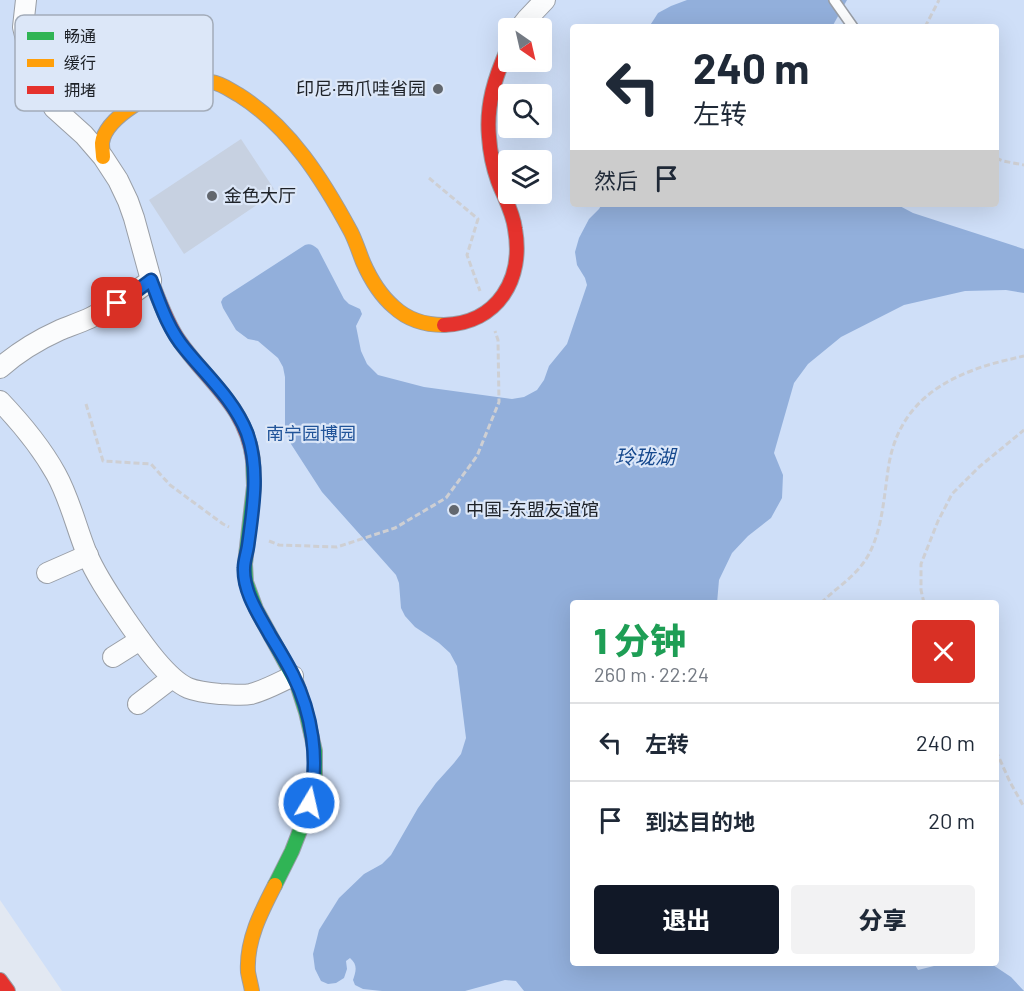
<!DOCTYPE html>
<html lang="zh">
<meta charset="utf-8">
<style>
:root{--surface:#fff;--page:#f2f2f3;--text:#1f2937;--muted:#747a83;--line:#e0e1e3;--accent:#111827}
body{margin:0;font-family:Barlow,"Noto Sans SC",sans-serif;background:var(--page);color:var(--text);height:100vh;display:flex;flex-direction:column;font-size:22px;white-space:nowrap}
*{box-sizing:border-box;margin:0}
p{font-size:20px;color:var(--muted)}
.icon{flex:none;width:33px;height:33px;fill:none;stroke:currentColor;stroke-width:2;stroke-linecap:round;stroke-linejoin:round}
.map{position:relative;flex:1;overflow:hidden}
.sheet{position:absolute;left:570px;top:600px;width:429px;height:366px;display:flex;flex-direction:column;background:var(--surface);border-radius:6px;box-shadow:0 6px 24px #0002}
.sheet>*{flex:none}
.hud{position:absolute;left:570px;top:24px;width:429px;height:183px;border-radius:6px;box-shadow:0 6px 24px #0002;background:#fff;color:var(--text);overflow:hidden}
.needle{width:39px;rotate:146deg}
.fabs{position:absolute;left:498px;top:18px;display:grid;gap:12px}
.fabs a{display:grid;place-items:center;width:54px;height:54px;border-radius:6px;background:var(--surface);box-shadow:0 6px 24px #0002;font-size:30px}
.pin{position:absolute;display:grid;place-items:center;width:51px;height:51px;color:#fff;margin:-26px;border-radius:12px;box-shadow:0 3px 9px #0006}
.me{position:absolute;width:66px;margin:-33px;rotate:9deg;stroke-linejoin:round;filter:drop-shadow(0 0 4px #0008)}
.turn{display:flex;align-items:center;gap:21px;height:126px;padding:0 24px;font-size:27px}
.turn .icon{width:78px;height:78px;stroke-width:2.5}
.turn b{display:block;font-size:42px;line-height:51px}
.then{display:flex;align-items:center;height:57px;padding:0 24px;background:#0003;gap:12px;font-size:22px}
.round{display:grid;place-items:center;flex:none;width:63px;height:63px;border-radius:6px;background:var(--page)}
.summary{display:flex;align-items:center;justify-content:space-between;height:102px;padding:0 24px}
h1{font-size:36px;font-weight:800;line-height:45px;color:#1e9e55}
.cta{display:flex;gap:12px;margin-top:auto;padding:12px 24px}
.cta a{flex:1;height:69px;border-radius:6px;background:var(--accent);color:#fff;font-size:24px;font-weight:800;line-height:69px;text-align:center}
.cta a+a{background:var(--page);color:var(--text)}
ul{padding:0;list-style:none}
li{display:flex;align-items:center;gap:18px;height:78px;padding:0 24px;border-top:2px solid var(--line)}
li div{flex:1}
li b{display:block;font-size:22px}
li em{font-style:normal}
.map>svg:first-child{display:block}
</style>
<div class="map">
<svg width="1024" height="991" viewBox="0 0 1024 991">
<rect width="100%" height="100%" fill="#e2e8f2"/>
<path fill="#cfdff8" fill-rule="evenodd" d="M 0,0 L 1024,0 L 1024,991 L 62,991 L 0,900 ZM 573,27 L 996,27 L 996,204 L 573,204 ZM 508,28 L 542,28 L 542,62 L 508,62 ZM 508,94 L 542,94 L 542,128 L 508,128 ZM 508,160 L 542,160 L 542,194 L 508,194 ZM 573,603 L 996,603 L 996,963 L 573,963 Z"/>
<g fill="#92afdb">
<path d="M 687,0 L 847,0 L 832,27 L 649,27 L 658,13 L 671,6 Z"/>
<path d="M 602,204 L 896,204 L 913,213 L 1024,249 L 1024,293 L 1006,290 L 965,291 L 904,305 L 841,337 L 808,364 L 794,383 L 774,453 L 783,475 L 782,498 L 771,518 L 748,536 L 732,553 L 719,580 L 717,603 L 573,603 L 573,963 L 914,963 L 918,970 L 946,963 L 977,963 L 993,965 L 1011,977 L 1024,991 L 524,991 L 516,981 L 505,980 L 465,991 L 382,991 L 363,989 L 355,985 L 353,980 C 356,971 358,965 350,958 L 346,961 L 347,969 L 344,978 L 336,983 L 328,984 L 321,981 L 315,969 L 313,954 L 319,930 L 339,898 L 364,874 L 382,864 L 391,855 L 418,808 L 436,783 L 454,763 L 461,754 L 466,738 L 457,666 L 450,653 L 439,643 L 415,627 L 405,616 L 401,608 L 399,583 L 396,575 L 322,492 L 291,444 L 285,427 L 285,377 L 283,367 L 278,358 L 258,341 L 248,339 L 236,330 L 223,308 L 221,302 L 223,298 L 305,245 C 310,243 313,245 318,249 L 344,299 L 349,304 L 360,309 L 362,314 L 356,326 L 361,351 L 367,364 L 378,375 L 424,387 L 512,399 L 524,397 L 537,390 L 544,380 L 549,366 L 567,344 L 587,285 L 585,278 L 577,265 L 575,252 L 579,238 L 589,219 L 599,209 Z"/>
</g>
<path fill="#c7d1e1" d="M 241,139 L 276,192 L 184,254 L 149,200 Z"/>
<g fill="none" stroke-linecap="round" stroke-linejoin="round">
<g stroke="#999ea6" stroke-width="12">
<path id="lane" d="M 834,0 L 853,27"/>
</g>
<g stroke="#999ea6" stroke-width="22">
<g id="street">
<path d="M 520,28 L 527,19 L 545,0"/>
<path d="M 0,368 C 18,352 38,340 60,330 C 70,326 81,322 90,318 C 112,307 132,295 151,280 L 134,218 L 128,201 L 118,180 L 103,157 L 84,135 L 54,108 L 33,69 L 23,27 L 26,0"/>
<path d="M 0,401 C 21,423 41,447 56,474 C 70,499 76,527 87,554 C 97,578 113,600 127,621 C 141,641 166,678 188,688 C 198,692 209,693 220,694 C 230,694 241,696 251,694 C 266,690 280,682 293,676"/>
<path d="M 47,573 L 88,555"/>
<path d="M 113,657 L 140,640"/>
<path d="M 138,704 L 172,678"/>
</g>
</g>
<g stroke="#999ea6" stroke-width="16">
<path id="fast" d="M 253,460 L 254,486 L 245,564 L 246,582 L 256,609 L 297,684 L 306,712 L 315,751 L 315,777 L 306,815 L 292,851 L 275,885"/>
</g>
<g stroke="#999ea6" stroke-width="16">
<g id="slow">
<path d="M 103,157 C 103,153 102,148 102,143 C 104,127 121,114 133,106 C 155,91 184,78 211,82 C 221,83 230,90 239,95 C 290,127 323,180 351,232 C 356,242 359,252 363,262 C 370,278 380,295 394,307 C 408,320 425,325 444,325"/>
<path d="M 252,991 C 251,985 249,978 248,972 C 246,941 261,912 275,885"/>
</g>
</g>
<g stroke="#999ea6" stroke-width="16">
<g id="jam">
<path d="M 151,280 C 159,300 166,321 178,339 C 207,382 246,405 253,460"/>
<path d="M 444,325 C 498,323 524,279 515,229 C 513,212 504,197 498,181 C 493,167 490,152 489,137 C 486,105 495,77 508,48"/>
<path d="M 0,980 L 8,991"/>
</g>
</g>
<g stroke="#cecfd3" stroke-width="3" stroke-dasharray="6 3" stroke-linecap="butt">
<path d="M 925,27 L 939,0"/>
<path d="M 996,158 L 1003,161 L 1024,165"/>
<path d="M 429,178 L 478,219 L 467,255 L 480,291"/>
<path d="M 86,404 L 103,461 L 151,464 L 170,485 L 223,524 L 229,527"/>
<path d="M 269,541 L 279,545 L 337,547 L 395,528 L 446,498 L 477,456 L 499,402 L 498,340 L 495,331"/>
<path d="M 821,603 C 838,586 857,576 869,554 C 882,529 884,498 888,470 C 895,419 924,389 971,371 C 988,364 1007,360 1024,356"/>
<path d="M 924,603 L 921,590 L 921,564 L 938,521 L 952,494 L 979,467 L 1024,430"/>
<path d="M 996,751 L 1010,782 L 1024,807"/>
</g>
<use href="#lane" stroke="#fbfcfd" stroke-width="9"/>
<use href="#street" stroke="#fbfcfd" stroke-width="20"/>
<use href="#fast" stroke="#30b455" stroke-width="14"/>
<use href="#slow" stroke="#ff9f0a" stroke-width="14"/>
<use href="#jam" stroke="#e5322d" stroke-width="14"/>
</g>
<g fill="none" stroke-linecap="round" stroke-linejoin="round">
<g stroke="#114b97" stroke-width="15">
<path id="route" d="M 117,303 L 135,292 L 151,280 C 160,304 168,329 185,349 C 207,376 234,400 247,433 C 260,469 253,509 248,546 C 247,553 244,561 244,568 C 243,592 259,615 270,635 C 278,648 286,661 293,675 C 312,713 320,761 309,803"/>
</g>
<use href="#route" stroke="#1a73e8" stroke-width="10"/>
</g>
<g fill="#62676e" stroke="#dce7f8" stroke-width="2">
<circle cx="438" cy="89" r="6"/>
<circle cx="212" cy="196" r="6"/>
<circle cx="454" cy="510" r="6"/>
</g>
<g text-anchor="middle" stroke-width="4.5" stroke-linejoin="round" paint-order="stroke">
<g font-size="18" fill="#1d2127" stroke="#dce7f8" text-anchor="start">
<text x="426" y="95" text-anchor="end">印尼·西爪哇省园</text>
<text x="224" y="202">金色大厅</text>
<text x="466" y="516">中国-东盟友谊馆</text>
</g>
<g font-size="18" fill="#215499" stroke="#dce7f8">
<text x="311" y="440">南宁园博园</text>
</g>
<g font-size="20" font-style="italic" fill="#15488d" stroke="#dce7f8">
<text x="645" y="464">玲珑湖</text>
</g>
</g>
<rect x="15" y="15" width="198" height="96" rx="9" fill="#dce7f8" stroke="#a3acb9" stroke-width="1.5"/>
<rect x="27" y="32" width="27" height="8" fill="#30b455"/>
<rect x="27" y="59" width="27" height="8" fill="#ff9f0a"/>
<rect x="27" y="86" width="27" height="8" fill="#e5322d"/>
<g font-size="16" fill="#1d2127">
<text x="64" y="42">畅通</text>
<text x="64" y="69">缓行</text>
<text x="64" y="96">拥堵</text>
</g>
</svg>
<div class="fabs">
<a><svg class="needle" viewBox="-14 -14 28 28"><path d="M0-13l5 13h-10z" fill="#e53935"/><path d="M0 13l5-13h-10z" fill="#747a83"/></svg></a>
<a><svg class="icon" aria-label="search" viewBox="0 0 24 24"><circle cx="10" cy="10" r="6"/><path d="M15 15l6 6"/></svg></a>
<a><svg class="icon" aria-label="layers" viewBox="0 0 24 24"><path d="M12 4l9 5-9 5-9-5zM3 14l9 5 9-5"/></svg></a>
</div>
<div class="pin" style="left:117px;top:303px;background:#d93025"><svg class="icon" aria-label="arrive" viewBox="0 0 24 24"><path d="M6 21V4h12l-3 4 3 4H6"/></svg></div>
<svg class="me" style="left:309px;top:803px" viewBox="-20 -20 40 40"><circle r="17" fill="#1a73e8" stroke="#fff" stroke-width="3"/><path d="M0-11L8 9 0 5-8 9z" fill="#fff"/></svg>
<div class="hud">
<div class="turn"><svg class="icon" aria-label="left" viewBox="0 0 24 24"><path d="M17 20v-9H6M10 6l-5 5 5 5"/></svg><div><b>240 m</b>左转</div></div>
<div class="then">然后<svg class="icon" aria-label="arrive" viewBox="0 0 24 24"><path d="M6 21V4h12l-3 4 3 4H6"/></svg></div>
</div>
<section class="sheet">
<div class="summary"><div><h1>1 分钟</h1><p>260 m · 22:24</p></div><a class="round" style="background:#d93025;color:#fff"><svg class="icon" aria-label="close" viewBox="0 0 24 24"><path d="M6 6l12 12M18 6L6 18"/></svg></a></div>
<ul>
<li><svg class="icon" aria-label="left" viewBox="0 0 24 24"><path d="M17 20v-9H6M10 6l-5 5 5 5"/></svg><div><b>左转</b></div><em>240 m</em></li>
<li><svg class="icon" aria-label="arrive" viewBox="0 0 24 24"><path d="M6 21V4h12l-3 4 3 4H6"/></svg><div><b>到达目的地</b></div><em>20 m</em></li>
</ul>
<div class="cta"><a>退出</a><a>分享</a></div>
</section>
</div>
